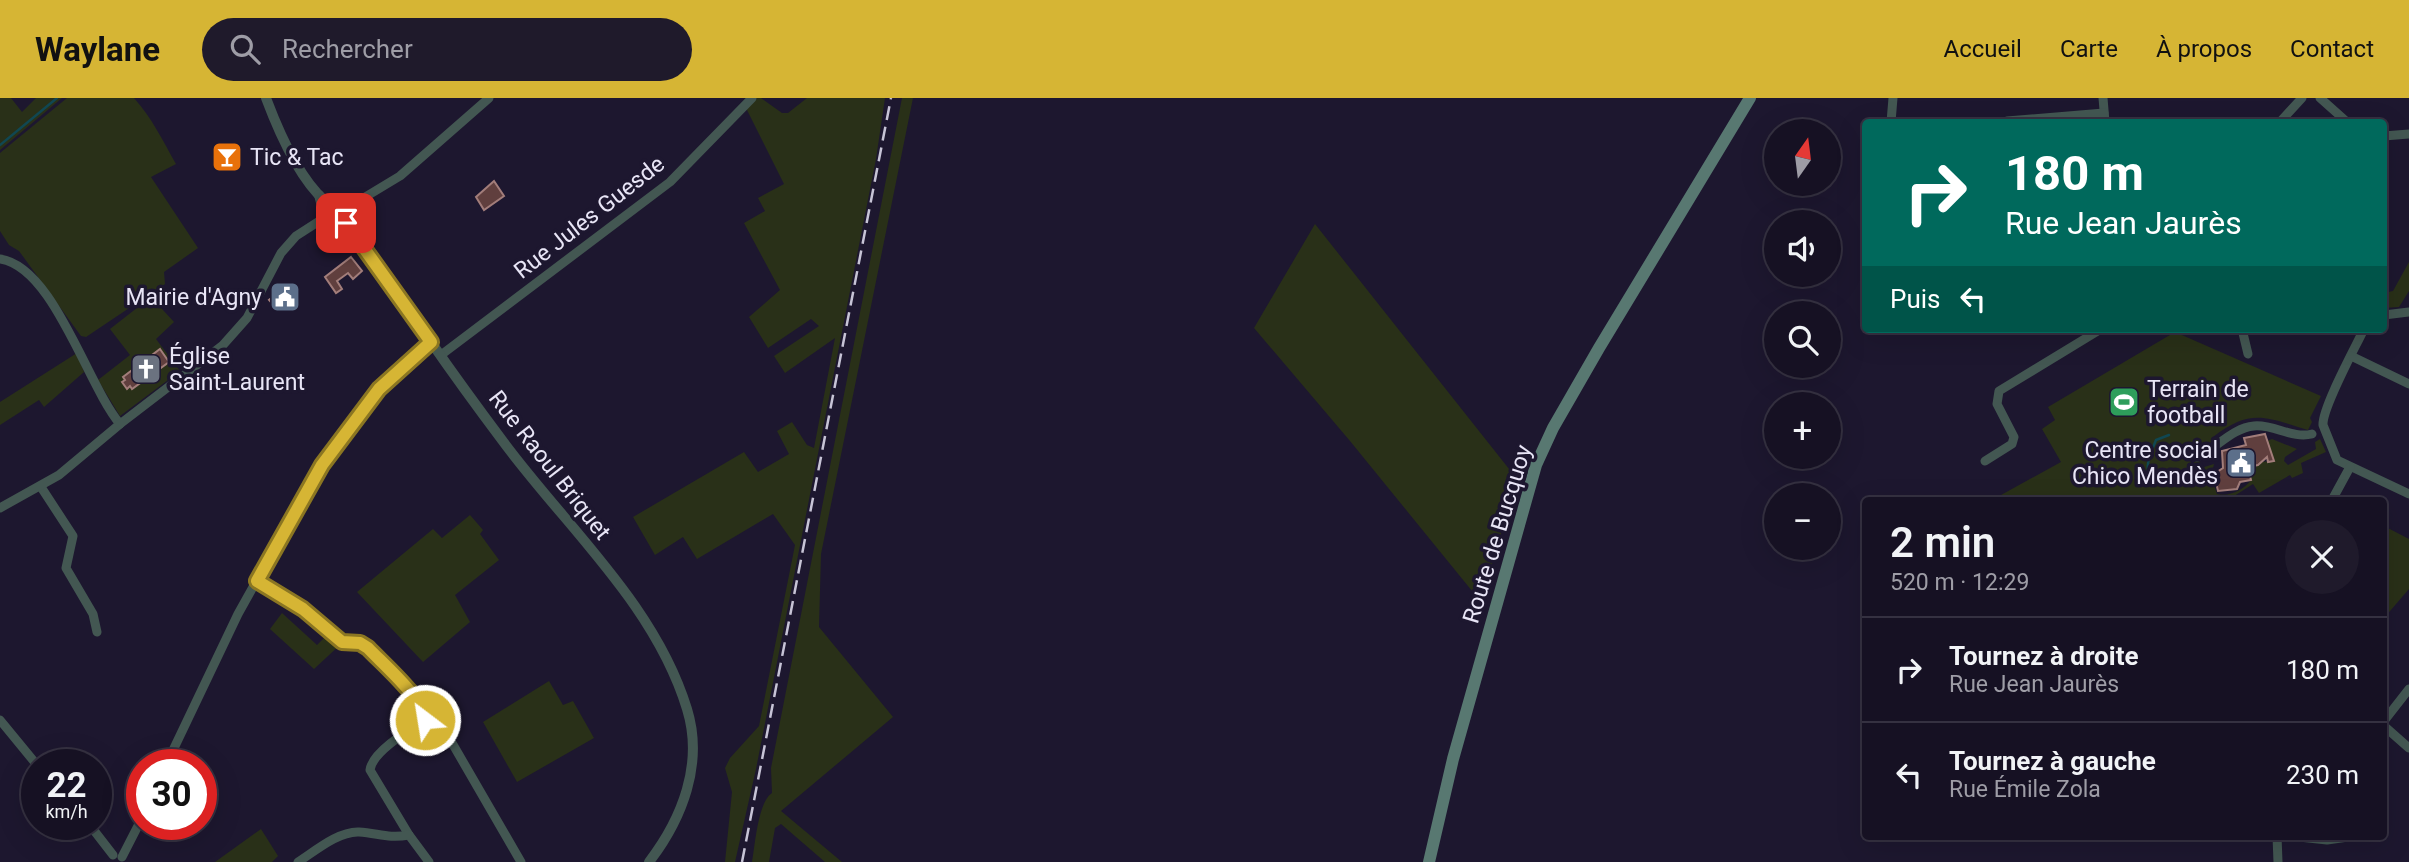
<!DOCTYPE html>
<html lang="fr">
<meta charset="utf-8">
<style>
:root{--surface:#161123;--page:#1f1a2b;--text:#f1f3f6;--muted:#9e9da6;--line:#353141;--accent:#d6b534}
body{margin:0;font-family:Roboto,sans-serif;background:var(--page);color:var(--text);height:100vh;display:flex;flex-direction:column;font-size:26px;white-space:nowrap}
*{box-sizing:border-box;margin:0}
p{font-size:23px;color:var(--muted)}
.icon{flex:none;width:38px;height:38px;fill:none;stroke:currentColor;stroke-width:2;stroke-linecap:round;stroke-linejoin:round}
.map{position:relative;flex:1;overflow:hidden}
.drawer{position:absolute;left:1862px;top:399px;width:525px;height:343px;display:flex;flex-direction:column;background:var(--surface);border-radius:7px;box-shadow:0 7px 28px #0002,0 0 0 2px var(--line)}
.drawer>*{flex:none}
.top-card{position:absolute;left:1862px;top:21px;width:525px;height:214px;border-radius:7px;box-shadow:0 7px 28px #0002,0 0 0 2px var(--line);background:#00695c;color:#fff;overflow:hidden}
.needle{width:46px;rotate:14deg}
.buttons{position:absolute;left:1764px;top:21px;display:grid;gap:14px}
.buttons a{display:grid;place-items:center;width:77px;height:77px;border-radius:50%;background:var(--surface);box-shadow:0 7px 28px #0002,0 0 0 2px var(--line);font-size:35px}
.speed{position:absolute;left:21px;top:651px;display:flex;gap:14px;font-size:35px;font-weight:700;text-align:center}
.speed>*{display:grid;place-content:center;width:91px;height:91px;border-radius:50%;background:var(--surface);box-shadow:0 7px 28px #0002,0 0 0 2px var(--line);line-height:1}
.speed small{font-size:18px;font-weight:400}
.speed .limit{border:10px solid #d22;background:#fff;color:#111}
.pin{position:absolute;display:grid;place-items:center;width:60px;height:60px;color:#fff;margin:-30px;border-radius:14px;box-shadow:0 4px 10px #0006}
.me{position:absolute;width:77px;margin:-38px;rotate:329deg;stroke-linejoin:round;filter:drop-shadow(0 0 5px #0008)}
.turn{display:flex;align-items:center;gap:24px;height:147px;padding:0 28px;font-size:32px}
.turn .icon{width:91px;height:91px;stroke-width:2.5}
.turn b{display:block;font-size:49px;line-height:60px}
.then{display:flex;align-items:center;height:66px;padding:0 28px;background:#0003;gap:14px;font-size:26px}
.round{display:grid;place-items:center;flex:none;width:74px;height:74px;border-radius:37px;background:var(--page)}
.head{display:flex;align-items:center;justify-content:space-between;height:119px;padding:0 28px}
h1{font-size:42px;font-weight:600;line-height:52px}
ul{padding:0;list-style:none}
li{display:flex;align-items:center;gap:21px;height:105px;padding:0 28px;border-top:2px solid var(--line)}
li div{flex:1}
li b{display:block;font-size:26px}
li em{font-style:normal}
header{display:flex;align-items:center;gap:42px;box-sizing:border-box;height:98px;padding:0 35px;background:var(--accent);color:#111}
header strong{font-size:33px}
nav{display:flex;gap:38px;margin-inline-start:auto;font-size:24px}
.search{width:490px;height:63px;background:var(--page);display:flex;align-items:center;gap:18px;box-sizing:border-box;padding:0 24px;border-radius:38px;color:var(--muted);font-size:26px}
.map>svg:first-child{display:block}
</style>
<header>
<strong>Waylane</strong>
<div class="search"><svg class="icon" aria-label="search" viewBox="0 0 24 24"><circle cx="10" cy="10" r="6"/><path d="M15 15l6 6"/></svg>Rechercher</div>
<nav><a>Accueil</a><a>Carte</a><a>À propos</a><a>Contact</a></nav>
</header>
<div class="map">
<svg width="2409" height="764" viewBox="0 0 2409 764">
<rect width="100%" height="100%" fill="#1d172f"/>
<g fill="#293018" fill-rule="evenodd">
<path d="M 0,0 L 11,0 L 22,14 L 36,0 L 62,0 L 0,52 Z"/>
<path d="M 67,0 L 134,0 C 152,20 163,43 176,66 L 151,79 L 198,150 L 164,174 L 165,186 L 86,239 L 81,238 L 19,153 L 9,147 L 0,133 L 0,55 Z"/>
<path d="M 752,0 L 761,0 L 782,15 L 788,15 L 807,0 L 885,0 L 876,61 L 756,671 L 735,764 L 725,764 L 732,694 L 725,670 L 730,660 L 759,628 L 795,447 L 773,416 L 697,461 L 683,439 L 655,457 L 633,419 L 744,354 L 758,374 L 789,356 L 777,333 L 792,324 L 807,347 L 814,350 L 835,240 L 785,275 L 774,258 L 819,228 L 811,221 L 768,250 L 749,219 L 780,192 L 744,125 L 765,113 L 758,100 L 784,86 L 745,8 Z"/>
<path d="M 902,0 L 913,0 L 821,456 L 819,529 L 893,619 L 781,713 L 842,764 L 825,764 L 781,726 L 775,730 L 769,764 L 752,764 C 755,747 758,704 772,695 L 771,670 Z"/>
<path d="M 1315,126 L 1517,381 L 1481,504 L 1350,343 L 1254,230 Z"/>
<path d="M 2409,164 L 2409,193 L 2399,209 L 2384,210 L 2384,195 L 2393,193 Z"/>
<path d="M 151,199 L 174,224 L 156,241 L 180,273 L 120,318 L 98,282 L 130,257 L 110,231 ZM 161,254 L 166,261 L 133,291 L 130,288 L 127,290 L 122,284 L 125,282 L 123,279 Z"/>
<path d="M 2175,234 L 2321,298 L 2310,320 L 2312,324 L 2308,332 C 2265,319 2251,310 2213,339 L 2218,342 L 2195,356 L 2186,356 L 2192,366 L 2198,362 L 2204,369 L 2214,366 L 2211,378 L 2217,396 C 2229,399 2244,392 2251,382 L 2248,369 L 2260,364 L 2274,363 L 2267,343 L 2272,341 L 2297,351 L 2285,359 L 2284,363 L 2288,367 L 2316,351 L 2315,344 L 2320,341 L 2326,354 L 2301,365 L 2303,375 L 2292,380 L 2290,377 L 2259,395 L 2253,386 L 2228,402 L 1992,402 L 2061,364 L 2042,331 L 2055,322 L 2048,309 Z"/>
<path d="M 77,255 L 84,274 L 44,309 L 39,302 L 0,327 L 0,304 Z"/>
<path d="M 470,417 L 483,432 L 480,436 L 499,462 L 455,497 L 470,524 L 423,564 L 357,494 L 433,431 L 442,440 Z"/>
<path d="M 2384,428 L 2409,441 L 2409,491 L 2384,520 Z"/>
<path d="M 282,515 L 317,547 L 329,535 L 342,545 L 314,571 L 270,531 Z"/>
<path d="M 549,583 L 563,607 L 573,603 L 594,640 L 517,684 L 483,624 Z"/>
<path d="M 261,731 L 278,758 L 272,764 L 215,764 Z"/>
</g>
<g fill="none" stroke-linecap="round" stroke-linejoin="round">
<g stroke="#104752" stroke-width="2.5">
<path d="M 0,47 L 57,0"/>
<path d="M 2150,381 C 2144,367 2151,355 2156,342 L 2169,337"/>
</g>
</g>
<g fill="#603f3e" stroke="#a27d7a" stroke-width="2">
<path d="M 494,83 L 504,98 L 484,112 L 476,99 Z"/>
<path d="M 351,159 L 362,173 L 353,181 L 348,175 L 337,183 L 342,191 L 336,195 L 325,179 Z"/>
<path d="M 288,187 L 295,196 L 277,211 L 269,202 Z"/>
<path d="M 160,251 L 169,264 L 132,291 L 130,288 L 127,291 L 122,284 L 125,282 L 123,279 Z"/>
<path d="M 2265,336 L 2274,363 L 2268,364 L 2267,359 L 2258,367 L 2248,369 L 2251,382 L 2240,384 L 2237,391 L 2218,393 L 2214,376 L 2223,370 L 2222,353 L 2246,347 L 2244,340 Z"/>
</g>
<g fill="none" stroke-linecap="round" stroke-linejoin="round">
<g stroke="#435752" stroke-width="9">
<path d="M 2103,0 L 2105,24"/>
<path d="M 2320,0 L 2347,24"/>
<path d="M 2007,23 L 2104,15"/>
<path d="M 1891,24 L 1893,0"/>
<path d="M 2280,24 L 2302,0"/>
<path d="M 2384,38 L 2409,36"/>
<path d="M 342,113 L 400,78 L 489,0"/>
<path d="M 0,161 C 54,169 87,287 120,326"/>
<path d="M 2384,217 L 2409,214"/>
<path d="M 2242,231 L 2248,256"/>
<path d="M 2364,231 C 2355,250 2322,310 2323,327 L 2337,362 L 2409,396"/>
<path d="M 441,257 L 670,84 L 752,0"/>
<path d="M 2351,258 L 2409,286"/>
<path d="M 2197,359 C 2216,351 2232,330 2254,328 C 2274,326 2292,341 2312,336"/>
<path d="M 1985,363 L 2012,346 L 2014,339 L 1997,306 L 1999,293 L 2101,231"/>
<path d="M 41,389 L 73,438 L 66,470 L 93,516 L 97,534"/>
<path d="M 2332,402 L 2350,369"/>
<path d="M 0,410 L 59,377 L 120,326 L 223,247 L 247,220 L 281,155 L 296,138 L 324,120"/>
<path d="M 257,483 L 303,511 L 342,545 L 361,545 L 368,550 C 383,566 424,601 425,622"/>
<path d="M 0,622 L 37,667"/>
<path d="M 425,622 C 409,632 372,654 370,672 L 409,737 L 429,764"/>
<path d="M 425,622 L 433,622 L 444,631 L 521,764"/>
<path d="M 2384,623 L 2409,591"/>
<path d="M 2384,628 L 2409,650"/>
<path d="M 166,667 L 238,516 L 312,383 L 379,291 L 431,244"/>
<path d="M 89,726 L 113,757"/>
<path d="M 2277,738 L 2278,764"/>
<path d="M 2290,738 L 2327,742 L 2355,738"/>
<path d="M 122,759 L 142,720"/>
<path d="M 298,764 C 314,754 338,733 359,734 C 378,735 388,741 409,737"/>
</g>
<g stroke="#435752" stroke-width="10">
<path d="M 266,0 C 278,32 299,80 325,103 C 330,107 335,107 340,110 L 350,132 C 380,167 404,207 431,244 C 454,277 478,310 502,342 C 566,429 655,506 687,611 C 704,666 682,721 649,764"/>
<path d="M 319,97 L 326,123 L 350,132"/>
</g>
<path stroke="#587871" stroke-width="12" d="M 1429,764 L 1453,661 L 1536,367 L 1553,330 L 1599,250 L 1750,0"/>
<path stroke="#c7c4d6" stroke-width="2.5" stroke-dasharray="14 7" stroke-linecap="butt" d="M 742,764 L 891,0"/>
</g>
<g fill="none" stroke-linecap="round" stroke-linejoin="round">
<g stroke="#8b7622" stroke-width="18">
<path id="route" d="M 346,125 L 431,244 L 379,291 L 322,367 L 257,483 L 303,511 L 342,544 L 360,545 L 368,550 C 383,566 424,601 425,622"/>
</g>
<use href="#route" stroke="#d6b534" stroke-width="12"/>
</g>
<defs>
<g id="bar-square" transform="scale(1.575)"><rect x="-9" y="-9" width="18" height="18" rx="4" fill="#e8710a" stroke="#1d172f"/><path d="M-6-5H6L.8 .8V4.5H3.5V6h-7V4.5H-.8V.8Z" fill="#fff"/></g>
<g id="civic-square" transform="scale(1.575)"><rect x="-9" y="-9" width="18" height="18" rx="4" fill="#5c6f8a" stroke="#1d172f"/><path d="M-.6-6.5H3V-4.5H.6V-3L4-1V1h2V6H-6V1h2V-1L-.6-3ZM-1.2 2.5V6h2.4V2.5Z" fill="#fff"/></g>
<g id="church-square" transform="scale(1.575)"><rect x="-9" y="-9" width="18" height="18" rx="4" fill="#6b7280" stroke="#1d172f"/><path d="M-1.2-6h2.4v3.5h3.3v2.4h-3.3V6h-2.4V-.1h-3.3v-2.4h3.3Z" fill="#fff"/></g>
<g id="stadium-square" transform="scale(1.575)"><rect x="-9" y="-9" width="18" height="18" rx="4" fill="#2e9e5b" stroke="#1d172f"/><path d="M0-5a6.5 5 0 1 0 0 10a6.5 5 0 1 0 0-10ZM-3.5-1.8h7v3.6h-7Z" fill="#fff"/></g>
</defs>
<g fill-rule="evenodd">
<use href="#bar-square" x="227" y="59"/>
<use href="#civic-square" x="285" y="199"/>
<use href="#church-square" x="146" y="271"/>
<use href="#stadium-square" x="2124" y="304"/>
<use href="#civic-square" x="2241" y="365"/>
</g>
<g text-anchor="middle" stroke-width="7" stroke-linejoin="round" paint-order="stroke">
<g font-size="23" fill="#e8e5f6" stroke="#1d172f" text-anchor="start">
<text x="250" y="67">Tic &amp; Tac</text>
<text x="262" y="207" text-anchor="end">Mairie d'Agny</text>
<text x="169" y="266">Église<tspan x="169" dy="26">Saint-Laurent</tspan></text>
<text x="2147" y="299">Terrain de<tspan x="2147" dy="26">football</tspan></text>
<text x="2218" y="360" text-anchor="end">Centre social<tspan x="2218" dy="26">Chico Mendès</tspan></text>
</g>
<g font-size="23" fill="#e8e5f6" stroke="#1d172f">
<text transform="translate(589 119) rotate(-38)" y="8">Rue Jules Guesde</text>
<text transform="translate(550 367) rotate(52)" y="8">Rue Raoul Briquet</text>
<text transform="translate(1497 436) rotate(-73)" y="8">Route de Bucquoy</text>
</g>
</g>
</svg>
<div class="buttons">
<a><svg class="needle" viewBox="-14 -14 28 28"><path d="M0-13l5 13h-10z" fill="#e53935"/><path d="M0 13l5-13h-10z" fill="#9e9da6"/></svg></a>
<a><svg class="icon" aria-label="sound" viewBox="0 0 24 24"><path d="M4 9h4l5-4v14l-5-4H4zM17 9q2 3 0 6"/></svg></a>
<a><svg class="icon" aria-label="search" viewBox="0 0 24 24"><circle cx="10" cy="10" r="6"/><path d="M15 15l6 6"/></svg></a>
<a>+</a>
<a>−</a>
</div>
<div class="speed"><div>22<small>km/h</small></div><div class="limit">30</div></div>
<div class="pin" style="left:346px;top:125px;background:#d93025"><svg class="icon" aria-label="arrive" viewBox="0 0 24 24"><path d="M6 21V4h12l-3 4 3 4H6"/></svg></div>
<svg class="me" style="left:425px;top:622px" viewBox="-20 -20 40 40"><circle r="17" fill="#d6b534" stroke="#fff" stroke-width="3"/><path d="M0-11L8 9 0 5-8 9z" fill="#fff"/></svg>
<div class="top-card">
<div class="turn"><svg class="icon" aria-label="right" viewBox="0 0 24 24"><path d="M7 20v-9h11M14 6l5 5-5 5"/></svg><div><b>180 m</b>Rue Jean Jaurès</div></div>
<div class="then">Puis<svg class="icon" aria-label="left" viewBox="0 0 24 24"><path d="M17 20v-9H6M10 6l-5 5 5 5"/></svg></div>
</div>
<section class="drawer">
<div class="head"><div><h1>2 min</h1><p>520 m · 12:29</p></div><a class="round"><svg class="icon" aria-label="close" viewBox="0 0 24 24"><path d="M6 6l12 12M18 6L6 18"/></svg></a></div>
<ul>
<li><svg class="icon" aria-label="right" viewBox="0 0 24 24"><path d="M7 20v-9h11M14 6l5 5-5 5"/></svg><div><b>Tournez à droite</b><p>Rue Jean Jaurès</p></div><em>180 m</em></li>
<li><svg class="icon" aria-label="left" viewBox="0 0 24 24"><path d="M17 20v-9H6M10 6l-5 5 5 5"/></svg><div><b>Tournez à gauche</b><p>Rue Émile Zola</p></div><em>230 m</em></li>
</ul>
</section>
</div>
